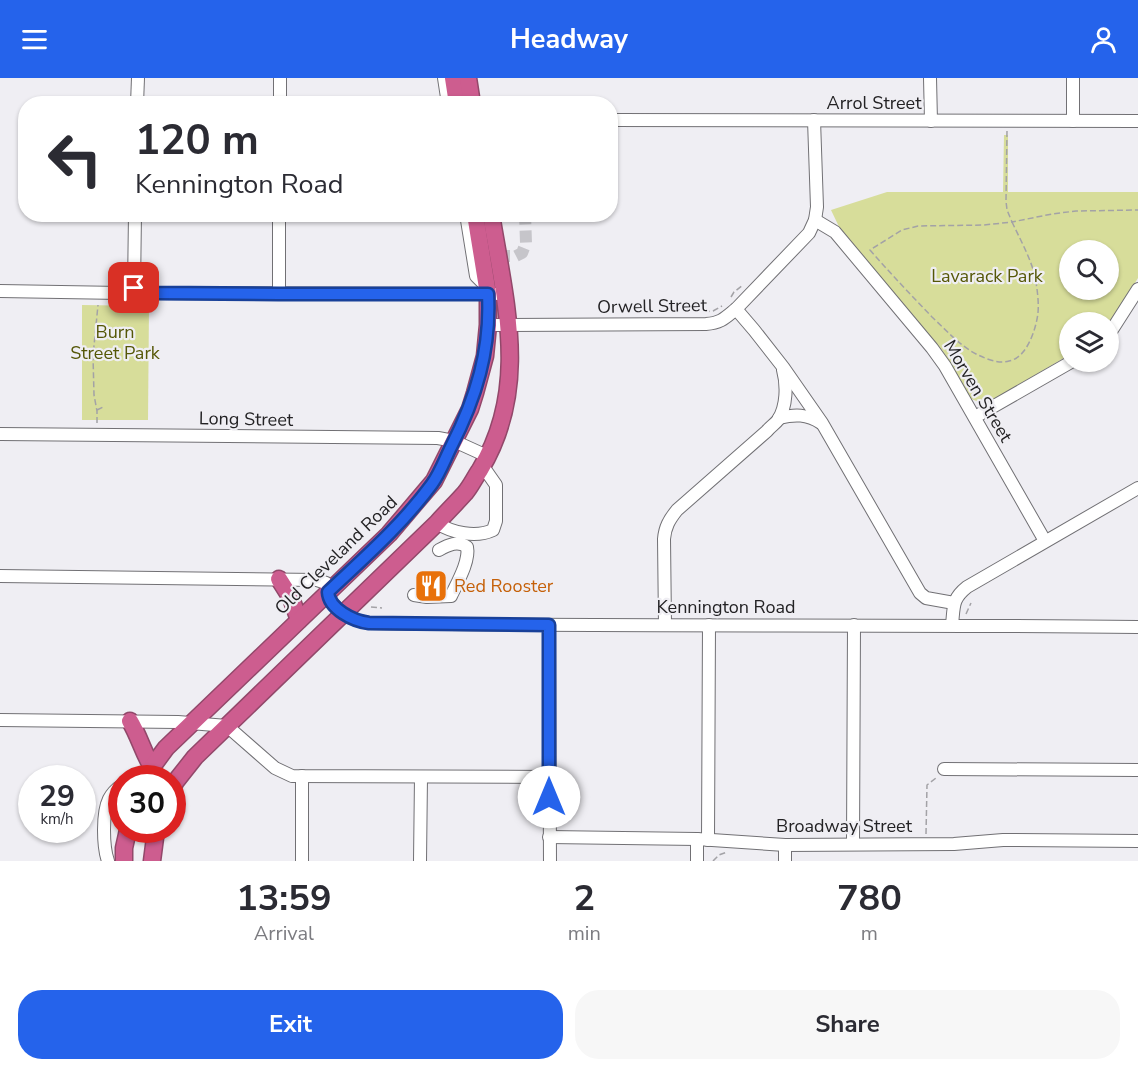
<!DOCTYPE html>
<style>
:root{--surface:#fff;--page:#f7f7f7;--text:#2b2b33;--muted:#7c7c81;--accent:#2563eb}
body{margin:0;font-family:"Nunito Sans",sans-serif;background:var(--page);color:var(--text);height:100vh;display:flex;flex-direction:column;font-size:22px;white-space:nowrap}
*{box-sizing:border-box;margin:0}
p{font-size:20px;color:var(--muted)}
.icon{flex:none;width:33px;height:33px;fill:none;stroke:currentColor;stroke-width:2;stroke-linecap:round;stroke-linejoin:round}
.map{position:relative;height:783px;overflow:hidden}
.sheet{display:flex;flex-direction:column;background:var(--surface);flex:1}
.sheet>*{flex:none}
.hud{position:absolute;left:18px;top:18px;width:600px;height:126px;border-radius:24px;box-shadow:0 2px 4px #0004;background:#fff;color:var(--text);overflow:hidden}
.buttons{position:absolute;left:1059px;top:162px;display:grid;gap:12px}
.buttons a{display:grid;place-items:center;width:60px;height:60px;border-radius:50%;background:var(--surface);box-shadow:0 2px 4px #0004;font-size:30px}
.speed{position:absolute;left:18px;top:687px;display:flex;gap:12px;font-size:30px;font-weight:700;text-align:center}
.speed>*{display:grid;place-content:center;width:78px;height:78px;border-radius:50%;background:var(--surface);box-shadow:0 2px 4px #0004;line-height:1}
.speed small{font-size:15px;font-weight:400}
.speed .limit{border:9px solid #d22;background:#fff;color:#111}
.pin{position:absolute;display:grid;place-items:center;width:51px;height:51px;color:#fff;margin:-26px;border-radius:12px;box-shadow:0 3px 9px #0006}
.me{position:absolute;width:66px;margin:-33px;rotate:0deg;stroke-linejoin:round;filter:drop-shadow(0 0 4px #0008)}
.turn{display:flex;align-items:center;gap:21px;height:126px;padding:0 18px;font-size:27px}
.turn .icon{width:78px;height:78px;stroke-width:2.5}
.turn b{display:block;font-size:42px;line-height:51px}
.eta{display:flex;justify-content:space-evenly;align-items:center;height:102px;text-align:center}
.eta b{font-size:36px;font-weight:700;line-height:42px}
.button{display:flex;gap:12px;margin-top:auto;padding:12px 18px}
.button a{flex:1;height:69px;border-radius:24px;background:var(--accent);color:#fff;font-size:24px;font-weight:700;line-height:69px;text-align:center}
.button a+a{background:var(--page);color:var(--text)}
header{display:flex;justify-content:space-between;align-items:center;height:78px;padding:0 18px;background:var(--accent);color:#fff;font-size:27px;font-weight:700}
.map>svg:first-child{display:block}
</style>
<header><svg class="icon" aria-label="menu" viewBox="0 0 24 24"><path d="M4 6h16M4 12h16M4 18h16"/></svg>Headway<svg class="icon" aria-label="person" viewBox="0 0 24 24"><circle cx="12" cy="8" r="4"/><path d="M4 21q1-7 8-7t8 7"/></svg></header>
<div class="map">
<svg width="1138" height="783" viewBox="0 0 1138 783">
<rect width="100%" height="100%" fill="#efeef3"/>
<g fill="#d7dd9a" fill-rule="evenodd">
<path d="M 1004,57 L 1008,57 L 1008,114 L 1138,114 L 1138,200 L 1109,247 L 1108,244 L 1070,244 L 1069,277 L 989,324 C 981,325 977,324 970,320 L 942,272 L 841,153 L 831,132 L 887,114 L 1003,114 ZM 1070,172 L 1108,172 L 1108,212 L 1070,212 Z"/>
<path d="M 82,227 L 149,228 L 148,342 L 82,342 Z"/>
</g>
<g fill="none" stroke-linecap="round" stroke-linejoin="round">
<path stroke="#c6c5ca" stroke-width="12" stroke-dasharray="12 6" stroke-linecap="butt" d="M 498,178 L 516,178 L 522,175 L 526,165 L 525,136"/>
<g stroke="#717074" stroke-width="14">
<g id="minor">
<path d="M 444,0 L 448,26"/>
<path d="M 930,0 L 931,43"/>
<path d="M 137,26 L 138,0"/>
<path d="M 280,26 L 280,0"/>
<path d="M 610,42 L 1138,43"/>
<path d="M 1073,43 L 1073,0"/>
<path d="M 466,136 L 476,198 L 487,209"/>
<path d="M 815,142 L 835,154 L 932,270 L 945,288 L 1045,463"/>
<path d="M 134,210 L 135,136"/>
<path d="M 0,213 L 121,215 L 134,210 L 155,215 L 496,216"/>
<path d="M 279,216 L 279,136"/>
<path d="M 736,231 L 754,252 L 783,289 L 822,345 L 920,515 L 926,520 L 954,525"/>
<path d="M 488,247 L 706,246 C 721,245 725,240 736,231 L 809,155 L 815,142 L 817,129 L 814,42"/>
<path d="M 1108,258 L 1138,211"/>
<path d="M 975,339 L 1071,284"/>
<path d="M 779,340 C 795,336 807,336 821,345"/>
<path d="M 0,356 L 438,360 L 454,363 L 487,378"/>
<path d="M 437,445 C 452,455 476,460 493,452 L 496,443 L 496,407 L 482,387"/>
<path d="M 0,498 L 317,502 L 326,505 L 329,522 L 337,530 L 356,542 L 369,545 C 625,549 882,546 1138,549"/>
<path d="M 414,517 L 427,519 L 451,518 C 457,505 470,483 467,469 C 458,462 448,467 439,472"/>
<path d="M 549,547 L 550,783"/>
<path d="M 665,547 L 664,461 C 665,449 669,442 677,432 L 767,353 C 770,349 775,346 778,342 C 787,328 787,307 783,292"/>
<path d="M 952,547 C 954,528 952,521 967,509 L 1138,410"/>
<path d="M 0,642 L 178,644 L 227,648 L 275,690 L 292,698 L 549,699"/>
<path d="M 944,691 L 1138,692"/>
<path d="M 302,698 L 302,783"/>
<path d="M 549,759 L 697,761 L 785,767 L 954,766 L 1003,762 L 1138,763"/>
<path d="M 708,762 L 709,547"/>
<path d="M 853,766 L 854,547"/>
<path d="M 785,767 L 785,783"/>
<path d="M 108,783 C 103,769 102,735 109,721 C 112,715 116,711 122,707"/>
<path d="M 420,783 L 421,699"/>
<path d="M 697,783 L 697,761"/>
</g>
</g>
<g stroke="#92486a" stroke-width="19">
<g id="highway">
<path d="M 453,0 L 457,26"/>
<path d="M 468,0 L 472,26"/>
<path d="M 279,501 L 291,520 L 299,542"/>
<path d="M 130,643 C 139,658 143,674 152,689"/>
<path d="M 146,700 L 152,689 L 166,670 L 389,456 L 434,403 L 470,331 L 475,315 L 485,278 L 488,247 L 488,216 L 475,136"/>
<path d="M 172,710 L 176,703 L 195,679 L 437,445 C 446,435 456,425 465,415 C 471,408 475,399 480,392 C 530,310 505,224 491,136"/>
<path d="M 124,783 L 124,770 L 128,752"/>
<path d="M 152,783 L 156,752"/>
</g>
</g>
<g stroke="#a3a2a6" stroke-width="1.5" stroke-dasharray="6 3" stroke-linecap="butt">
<path d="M 1007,53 L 1006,123 L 1007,132 L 1012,144 L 1052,136 L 1076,133 L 1138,132"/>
<path d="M 1012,144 C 1020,161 1030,179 1035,198 C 1037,210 1039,223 1038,235 C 1036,251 1027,280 1009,283 C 998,286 987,281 978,277 C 960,268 947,253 932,239 C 911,217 890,195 870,172 L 902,152 L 918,148 L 984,147 Z"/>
<path d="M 731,219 L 734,214 L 743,207"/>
<path d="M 704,234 L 713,233 L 722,228"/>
<path d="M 97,332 L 103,329"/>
<path d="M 97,345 L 97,333 L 94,317 L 93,278 L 98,227"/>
<path d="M 371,529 L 382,530"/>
<path d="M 966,536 L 971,525"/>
<path d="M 926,756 L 927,707 L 936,700"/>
<path d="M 713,783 L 719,777 L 727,774"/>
</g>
<use href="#minor" stroke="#fff" stroke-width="12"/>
<use href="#highway" stroke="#cd5d8f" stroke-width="16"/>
</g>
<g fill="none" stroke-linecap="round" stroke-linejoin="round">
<g stroke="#184099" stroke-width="15">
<path id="route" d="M 134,210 L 155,215 L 279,216 L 488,216 C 491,272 476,320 451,369 C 445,381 440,395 432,406 C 402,447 364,480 328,514 C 329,531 353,543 369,545 L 549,547 L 549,719"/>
</g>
<use href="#route" stroke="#2563eb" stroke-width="10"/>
</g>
<defs>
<g id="restaurant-square" transform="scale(1.725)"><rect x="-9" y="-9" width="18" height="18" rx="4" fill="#e8710a" stroke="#efeef3"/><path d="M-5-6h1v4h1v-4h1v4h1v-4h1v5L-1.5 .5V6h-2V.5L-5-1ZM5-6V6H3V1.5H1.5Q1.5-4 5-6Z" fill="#fff"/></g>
</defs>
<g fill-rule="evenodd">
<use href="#restaurant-square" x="431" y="508"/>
</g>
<g text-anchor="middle" stroke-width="4.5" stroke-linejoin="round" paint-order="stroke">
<g font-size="18" fill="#232224" stroke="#efeef3">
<text x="874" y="31">Arrol Street</text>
<text transform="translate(652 228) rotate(-1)" y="6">Orwell Street</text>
<text transform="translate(978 313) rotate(59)" y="6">Morven Street</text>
<text transform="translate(246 341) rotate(1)" y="6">Long Street</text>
<text transform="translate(336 477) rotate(-44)" y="6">Old Cleveland Road</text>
<text x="726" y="535">Kennington Road</text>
<text x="844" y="754">Broadway Street</text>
</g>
<g font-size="18" fill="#555707" stroke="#efeef3">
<text x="987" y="204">Lavarack Park</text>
<text x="115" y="260">Burn<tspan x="115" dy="21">Street Park</tspan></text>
</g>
<g font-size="18" fill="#c56008" stroke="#efeef3" text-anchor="start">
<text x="454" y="514">Red Rooster</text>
</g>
</g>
</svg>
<div class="buttons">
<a><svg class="icon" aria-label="search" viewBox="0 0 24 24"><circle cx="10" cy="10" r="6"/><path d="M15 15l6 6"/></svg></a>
<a><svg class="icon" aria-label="layers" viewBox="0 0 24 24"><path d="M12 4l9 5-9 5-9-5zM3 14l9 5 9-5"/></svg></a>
</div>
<div class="speed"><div>29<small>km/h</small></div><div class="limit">30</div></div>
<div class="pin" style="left:134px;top:210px;background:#d93025"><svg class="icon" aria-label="arrive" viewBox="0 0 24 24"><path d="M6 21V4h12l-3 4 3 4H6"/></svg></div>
<svg class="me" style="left:549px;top:719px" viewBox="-20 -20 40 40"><circle r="19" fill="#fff"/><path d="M0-13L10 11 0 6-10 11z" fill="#2563eb"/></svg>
<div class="hud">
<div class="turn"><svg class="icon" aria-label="left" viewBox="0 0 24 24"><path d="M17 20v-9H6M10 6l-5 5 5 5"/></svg><div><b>120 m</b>Kennington Road</div></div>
</div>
</div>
<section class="sheet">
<div class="eta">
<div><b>13:59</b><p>Arrival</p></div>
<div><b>2</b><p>min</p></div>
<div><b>780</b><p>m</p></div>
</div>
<div class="button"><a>Exit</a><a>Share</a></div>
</section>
